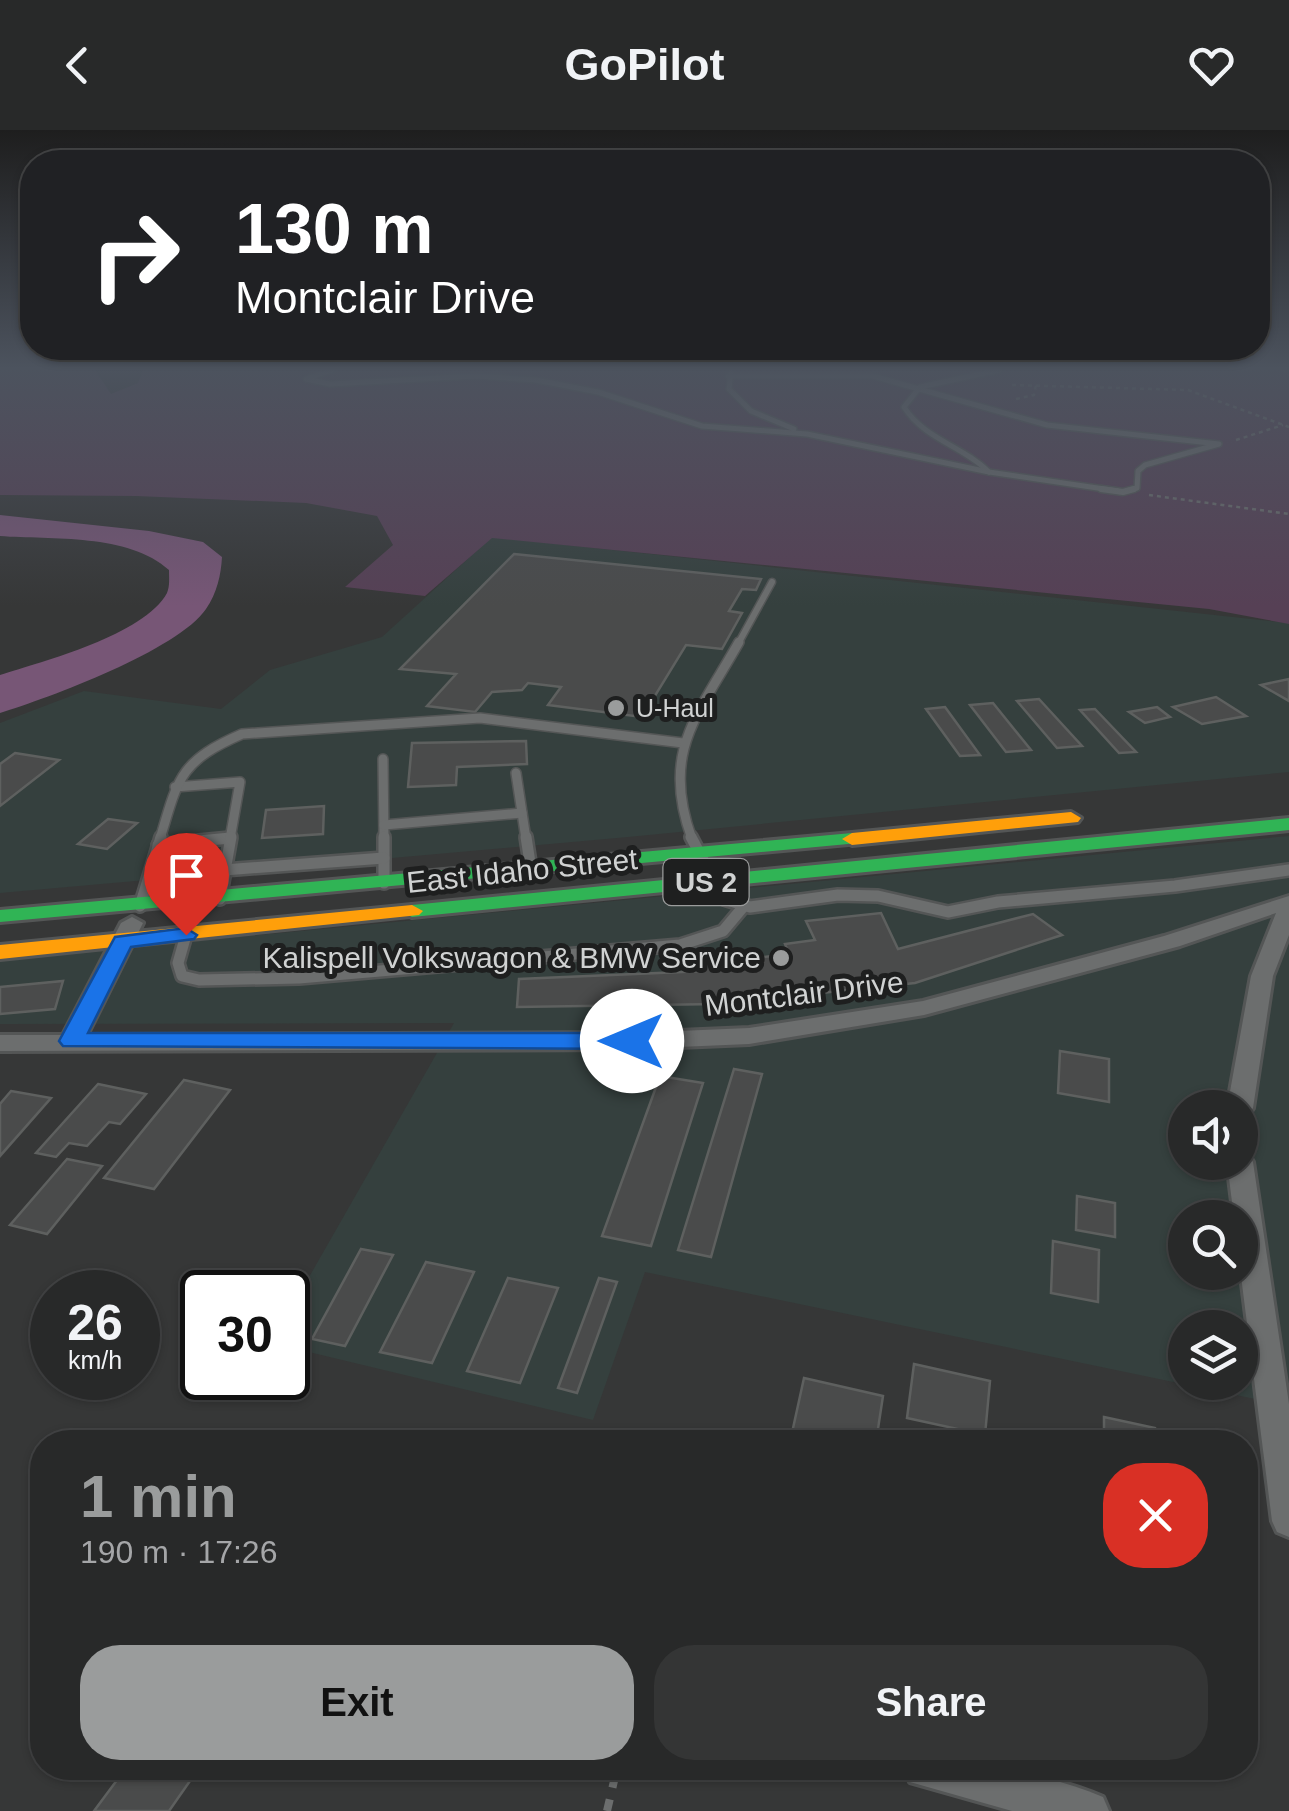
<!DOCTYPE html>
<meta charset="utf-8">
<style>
:root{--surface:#282929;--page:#343535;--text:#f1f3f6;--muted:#a5a6a8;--line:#444546;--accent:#9a9c9c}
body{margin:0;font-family:Helvetica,sans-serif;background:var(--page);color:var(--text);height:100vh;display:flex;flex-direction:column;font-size:38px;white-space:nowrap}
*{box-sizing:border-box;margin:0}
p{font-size:32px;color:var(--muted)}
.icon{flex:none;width:55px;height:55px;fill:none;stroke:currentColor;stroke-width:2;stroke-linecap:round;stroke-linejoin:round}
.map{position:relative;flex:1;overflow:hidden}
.panel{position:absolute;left:30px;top:1300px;width:1228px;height:350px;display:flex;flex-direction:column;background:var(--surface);border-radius:40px;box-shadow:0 2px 8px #0004,0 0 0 2px var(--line)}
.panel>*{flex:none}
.banner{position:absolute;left:20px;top:20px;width:1250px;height:210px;border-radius:40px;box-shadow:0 2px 8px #0004,0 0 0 2px var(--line);background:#202124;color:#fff;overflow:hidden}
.controls{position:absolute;left:1168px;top:960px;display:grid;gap:20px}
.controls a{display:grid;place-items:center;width:90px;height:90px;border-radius:50%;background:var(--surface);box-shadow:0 2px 8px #0004,0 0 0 2px var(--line);font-size:50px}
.speed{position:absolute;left:30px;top:1140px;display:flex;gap:20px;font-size:50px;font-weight:700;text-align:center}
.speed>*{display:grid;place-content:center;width:130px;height:130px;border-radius:50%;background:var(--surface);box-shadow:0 2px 8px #0004,0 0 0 2px var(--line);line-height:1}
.speed small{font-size:25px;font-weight:400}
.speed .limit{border:5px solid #111;border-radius:15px;background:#fff;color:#111}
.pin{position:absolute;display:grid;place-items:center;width:85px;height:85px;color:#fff;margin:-102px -42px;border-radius:50% 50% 50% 0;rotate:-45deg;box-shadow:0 0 10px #0007}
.pin .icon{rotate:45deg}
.me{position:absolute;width:110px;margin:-55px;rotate:270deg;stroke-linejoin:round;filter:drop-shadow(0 0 8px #0008)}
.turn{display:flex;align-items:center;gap:35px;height:210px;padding:0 50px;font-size:45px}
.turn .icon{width:130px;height:130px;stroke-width:2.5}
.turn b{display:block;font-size:70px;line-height:85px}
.round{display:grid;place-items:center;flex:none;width:105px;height:105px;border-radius:40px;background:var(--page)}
.headline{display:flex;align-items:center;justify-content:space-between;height:170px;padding:0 50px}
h1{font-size:60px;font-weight:700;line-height:75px;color:var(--accent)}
.button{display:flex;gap:20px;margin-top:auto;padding:20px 50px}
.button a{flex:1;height:115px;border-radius:40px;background:var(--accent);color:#111;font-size:40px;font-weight:700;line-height:115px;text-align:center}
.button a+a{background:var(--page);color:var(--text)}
header{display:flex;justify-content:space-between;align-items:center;height:130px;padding:0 50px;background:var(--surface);font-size:45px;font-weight:700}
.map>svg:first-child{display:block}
</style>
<header><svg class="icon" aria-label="back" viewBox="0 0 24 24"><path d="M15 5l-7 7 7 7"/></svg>GoPilot<svg class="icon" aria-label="heart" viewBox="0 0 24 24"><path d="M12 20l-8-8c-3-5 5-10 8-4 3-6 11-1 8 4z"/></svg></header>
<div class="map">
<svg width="1289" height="1681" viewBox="0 0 1289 1681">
<rect width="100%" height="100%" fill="#363737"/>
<g fill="#35403e" fill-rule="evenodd">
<path d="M 492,407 L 1289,493 L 1289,642 L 628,707 L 0,763 L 0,593 L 84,561 L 221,579 L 270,540 L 382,507 Z"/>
<path d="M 1289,706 L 1289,1276 L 645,1142 L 593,1290 L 288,1217 L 288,1184 L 454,893 L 0,894 L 0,830 ZM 1185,978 L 1240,978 L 1240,1032 L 1185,1032 ZM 1185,1088 L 1240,1088 L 1240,1142 L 1185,1142 ZM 1185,1198 L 1240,1198 L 1240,1252 L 1185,1252 Z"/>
</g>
<path fill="#564055" d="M 0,240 L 95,240 L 111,264 L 138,253 L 143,240 L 1289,240 L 1289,494 L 1209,479 L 492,408 L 425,466 L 345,457 L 393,415 L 377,386 L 306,373 L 136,366 L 0,365 Z"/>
<path fill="#775676" d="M 0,385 L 149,401 L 203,412 L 222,427 C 221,445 217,463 206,479 C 178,520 49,568 0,583 L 0,545 C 44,531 144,505 167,463 C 170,456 169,448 169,440 C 128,403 52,410 0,406 Z"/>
<g fill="#4a4b4b" stroke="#5e605f" stroke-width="2.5">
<path d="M 514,424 L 761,449 L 756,460 L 742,459 L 729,481 L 742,483 L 722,519 L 686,515 L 642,587 L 548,575 L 561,557 L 528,553 L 522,560 L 492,562 L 475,582 L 427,576 L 456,544 L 400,539 Z"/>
<path d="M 1289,549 L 1289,571 L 1261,555 Z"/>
<path d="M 1216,567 L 1246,586 L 1202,594 L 1173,577 Z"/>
<path d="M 1039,569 L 1082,616 L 1057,618 L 1017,571 Z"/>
<path d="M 993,573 L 1031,620 L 1006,622 L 970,575 Z"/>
<path d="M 945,577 L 980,625 L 960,626 L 926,579 Z"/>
<path d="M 1157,577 L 1170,587 L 1145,593 L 1129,582 Z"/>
<path d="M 1095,579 L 1136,622 L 1119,623 L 1080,580 Z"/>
<path d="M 526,611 L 527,634 L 457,637 L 456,655 L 408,657 L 412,613 Z"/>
<path d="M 15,623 L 59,630 L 0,676 L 0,634 Z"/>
<path d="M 324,676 L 323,704 L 262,708 L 266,680 Z"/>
<path d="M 108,689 L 137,693 L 107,719 L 78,714 Z"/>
<path d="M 881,783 L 898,819 L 1033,784 L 1062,805 L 915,853 L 718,874 L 517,877 L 519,849 L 704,841 L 703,834 L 789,824 L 785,814 L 815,810 L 806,791 Z"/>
<path d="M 63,851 L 55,879 L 0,884 L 0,857 Z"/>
<path d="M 1060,921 L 1109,929 L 1109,972 L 1058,963 Z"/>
<path d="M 734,939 L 762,944 L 711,1127 L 678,1120 Z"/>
<path d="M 660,946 L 703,953 L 651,1116 L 602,1106 Z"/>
<path d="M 184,950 L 230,960 L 154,1059 L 104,1048 Z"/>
<path d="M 98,954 L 146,964 L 120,994 L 109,992 L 87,1016 L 69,1013 L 56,1027 L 36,1023 Z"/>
<path d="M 11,961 L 51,968 L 0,1026 L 0,974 Z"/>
<path d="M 67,1029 L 102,1036 L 47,1104 L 10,1095 Z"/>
<path d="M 1077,1066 L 1115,1073 L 1115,1107 L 1076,1100 Z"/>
<path d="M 1053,1111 L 1099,1120 L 1098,1172 L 1051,1163 Z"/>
<path d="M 361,1119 L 393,1125 L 345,1216 L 312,1209 Z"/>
<path d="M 426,1132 L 474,1142 L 432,1233 L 380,1222 Z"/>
<path d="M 508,1148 L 558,1158 L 520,1253 L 467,1241 Z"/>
<path d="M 599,1148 L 617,1152 L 577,1263 L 558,1258 Z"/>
<path d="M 914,1234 L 990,1251 L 985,1305 L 907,1288 Z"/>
<path d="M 804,1248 L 883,1266 L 876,1312 L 790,1312 Z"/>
<path d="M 1104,1287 L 1155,1298 L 1156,1312 L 1104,1312 Z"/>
<path d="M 126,1638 L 199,1638 L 169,1681 L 94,1681 Z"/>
</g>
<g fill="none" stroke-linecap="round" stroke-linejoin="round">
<g stroke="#545656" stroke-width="8">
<g id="lane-far3">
<path d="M 332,240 L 306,249 L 330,254 L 476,246 L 536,250 L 598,262 L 702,296 L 807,304 L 989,342 L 1118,361"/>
<path d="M 731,242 L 729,259 L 751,281 L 794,299"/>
<path d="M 728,246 L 873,246 L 1047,295 L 1219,314 L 1145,335 L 1138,341 L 1137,358 L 1126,361"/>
<path d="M 989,342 C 963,316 924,309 904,277 L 920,257 L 999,240"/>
</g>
</g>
<g stroke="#545656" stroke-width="9">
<g id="lane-far2">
<path d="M 1101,359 L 1123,362 L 1134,359"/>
<path d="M 738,514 L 772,452"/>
</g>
</g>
<g stroke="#545656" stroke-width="12">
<g id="lane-far1">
<path d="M 383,629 L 384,709"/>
<path d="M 516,643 L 526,709"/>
<path d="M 175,657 L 240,652 L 230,709"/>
<path d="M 384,695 L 522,683"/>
<path d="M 160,709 C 178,648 180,631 242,604 L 480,588 L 683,613"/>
<path d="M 219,709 L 230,708"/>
<path d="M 692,709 C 660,622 698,585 739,512"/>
</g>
</g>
<g stroke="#545656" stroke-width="16">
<g id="lane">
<path d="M 384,707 L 384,753"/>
<path d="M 526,707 L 531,739"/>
<path d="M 691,707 L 724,769 L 750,777 L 838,765 L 878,766 L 948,782 L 998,772 L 1175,756 L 1289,740"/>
<path d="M 158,715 L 230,708"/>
<path d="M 224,740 L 384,728"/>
<path d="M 220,769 L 231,707"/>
<path d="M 140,776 L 161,707"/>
<path d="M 186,805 L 178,833 L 182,846 L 199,850 L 299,848 L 680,815 L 723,801 L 744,776"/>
</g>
</g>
<g stroke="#545656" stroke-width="6">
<g id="street">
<path d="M 1289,766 L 1289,805 L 1273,846 L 1253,978 L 1249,984 L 1240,987 L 1240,978 L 1227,978 L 1251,846 L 1276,783 L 1180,816 L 924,885 L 749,914 L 632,919 L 0,921 L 0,905 L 63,905 L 121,793 L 132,787 L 143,793 L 87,905 L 632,903 L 749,898 L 923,871 L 1164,806 Z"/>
<path d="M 1240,1022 L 1249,1025 L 1253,1032 L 1289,1274 L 1289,1407 L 1277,1402 L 1272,1391 L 1240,1138 L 1240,1088 L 1234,1088 L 1227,1032 L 1240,1032 Z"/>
<path d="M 904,1638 C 971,1634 1040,1640 1103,1667 L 1109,1681 L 1012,1681 L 910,1652 Z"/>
</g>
</g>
<g stroke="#545656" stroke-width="6">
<g id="fast">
<path d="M 1289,688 L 1289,700 L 412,787 L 401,781 L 412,775 Z"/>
<path d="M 852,703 L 859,705 L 862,709 L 859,713 L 0,792 L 0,780 Z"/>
</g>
</g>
<g stroke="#545656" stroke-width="6">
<g id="slow">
<path d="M 1071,682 L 1081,688 L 1078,692 L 852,715 L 842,709 L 852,703 Z"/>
<path d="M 412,775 L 423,781 L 419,785 L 0,829 L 0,815 Z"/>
</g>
</g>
<g stroke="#6c6e6e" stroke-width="2.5" stroke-dasharray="4 4" stroke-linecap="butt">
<path d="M 1282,240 L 1289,244"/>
<path d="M 1012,255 L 1188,260 L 1289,297"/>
<path d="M 1016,269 L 1034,265 L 1036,255"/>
<path d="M 1236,310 L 1283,295"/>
<path d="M 1149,365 L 1289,384"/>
</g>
<path stroke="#6c6e6e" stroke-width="8" stroke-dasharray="12 12" stroke-linecap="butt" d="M 607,1681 L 617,1638"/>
<use href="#lane-far3" stroke="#6c6e6e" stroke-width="5"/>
<use href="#lane-far2" stroke="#6c6e6e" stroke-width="6"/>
<use href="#lane-far1" stroke="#6c6e6e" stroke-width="9"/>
<use href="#lane" stroke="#6c6e6e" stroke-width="11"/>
<use href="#street" fill="#6c6e6e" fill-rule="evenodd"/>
<use href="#fast" fill="#30b455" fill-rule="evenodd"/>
<use href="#slow" fill="#ff9f0a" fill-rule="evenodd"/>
</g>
<linearGradient id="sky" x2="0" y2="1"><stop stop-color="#1e1e1e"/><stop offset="0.5" stop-color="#4c535e"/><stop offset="1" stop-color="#4c535e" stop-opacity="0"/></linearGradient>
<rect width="1289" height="476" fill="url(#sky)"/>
<path fill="#1a73e8" stroke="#114b97" stroke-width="2.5" d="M 186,798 L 197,805 L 194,809 L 131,817 L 88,903 L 632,903 L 645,911 L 632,919 L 63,916 L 59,911 L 115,807 Z"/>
<g fill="#9a9c9c" stroke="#1e1f1f" stroke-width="4">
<circle cx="616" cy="578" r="10"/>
<circle cx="781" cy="828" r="10"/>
</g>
<g text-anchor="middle" stroke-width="10" stroke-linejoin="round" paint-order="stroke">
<g font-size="25" fill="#d0d2d2" stroke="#1e1f1f" text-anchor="start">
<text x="636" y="587">U-Haul</text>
</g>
<rect fill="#1e1f1f" stroke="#9b9c9c" stroke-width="2.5" x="663.5" y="729" width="85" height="46" rx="8"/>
<g font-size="28" font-weight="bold" fill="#d0d2d2">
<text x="706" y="762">US 2</text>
</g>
<g font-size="30" fill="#d0d2d2" stroke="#1e1f1f">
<text transform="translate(522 741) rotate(-6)" y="10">East Idaho Street</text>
<text transform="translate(804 864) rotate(-7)" y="10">Montclair Drive</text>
</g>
<g font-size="30" fill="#d0d2d2" stroke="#1e1f1f" text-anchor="end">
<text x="761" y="838">Kalispell Volkswagon &amp; BMW Service</text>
</g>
</g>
</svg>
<div class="controls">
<a><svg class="icon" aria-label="sound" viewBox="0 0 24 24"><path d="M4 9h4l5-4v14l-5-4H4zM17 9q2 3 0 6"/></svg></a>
<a><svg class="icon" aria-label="search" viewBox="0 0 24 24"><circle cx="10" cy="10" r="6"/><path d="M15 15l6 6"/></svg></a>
<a><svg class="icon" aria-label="layers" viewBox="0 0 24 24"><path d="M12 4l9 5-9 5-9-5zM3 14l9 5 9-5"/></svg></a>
</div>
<div class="speed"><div>26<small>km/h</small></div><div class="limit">30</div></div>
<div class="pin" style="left:186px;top:805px;background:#d93025"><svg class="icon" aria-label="arrive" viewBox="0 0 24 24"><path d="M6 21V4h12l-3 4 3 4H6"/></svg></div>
<svg class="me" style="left:632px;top:911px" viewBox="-20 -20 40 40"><circle r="19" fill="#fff"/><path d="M0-13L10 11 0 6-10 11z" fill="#1a73e8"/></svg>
<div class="banner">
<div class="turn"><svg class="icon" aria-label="right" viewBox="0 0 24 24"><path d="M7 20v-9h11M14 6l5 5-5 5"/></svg><div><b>130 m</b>Montclair Drive</div></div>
</div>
<section class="panel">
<div class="headline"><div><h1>1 min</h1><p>190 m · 17:26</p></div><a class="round" style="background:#d93025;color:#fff"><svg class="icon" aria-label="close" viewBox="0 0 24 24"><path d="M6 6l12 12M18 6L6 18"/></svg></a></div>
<div class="button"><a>Exit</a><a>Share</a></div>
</section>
</div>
